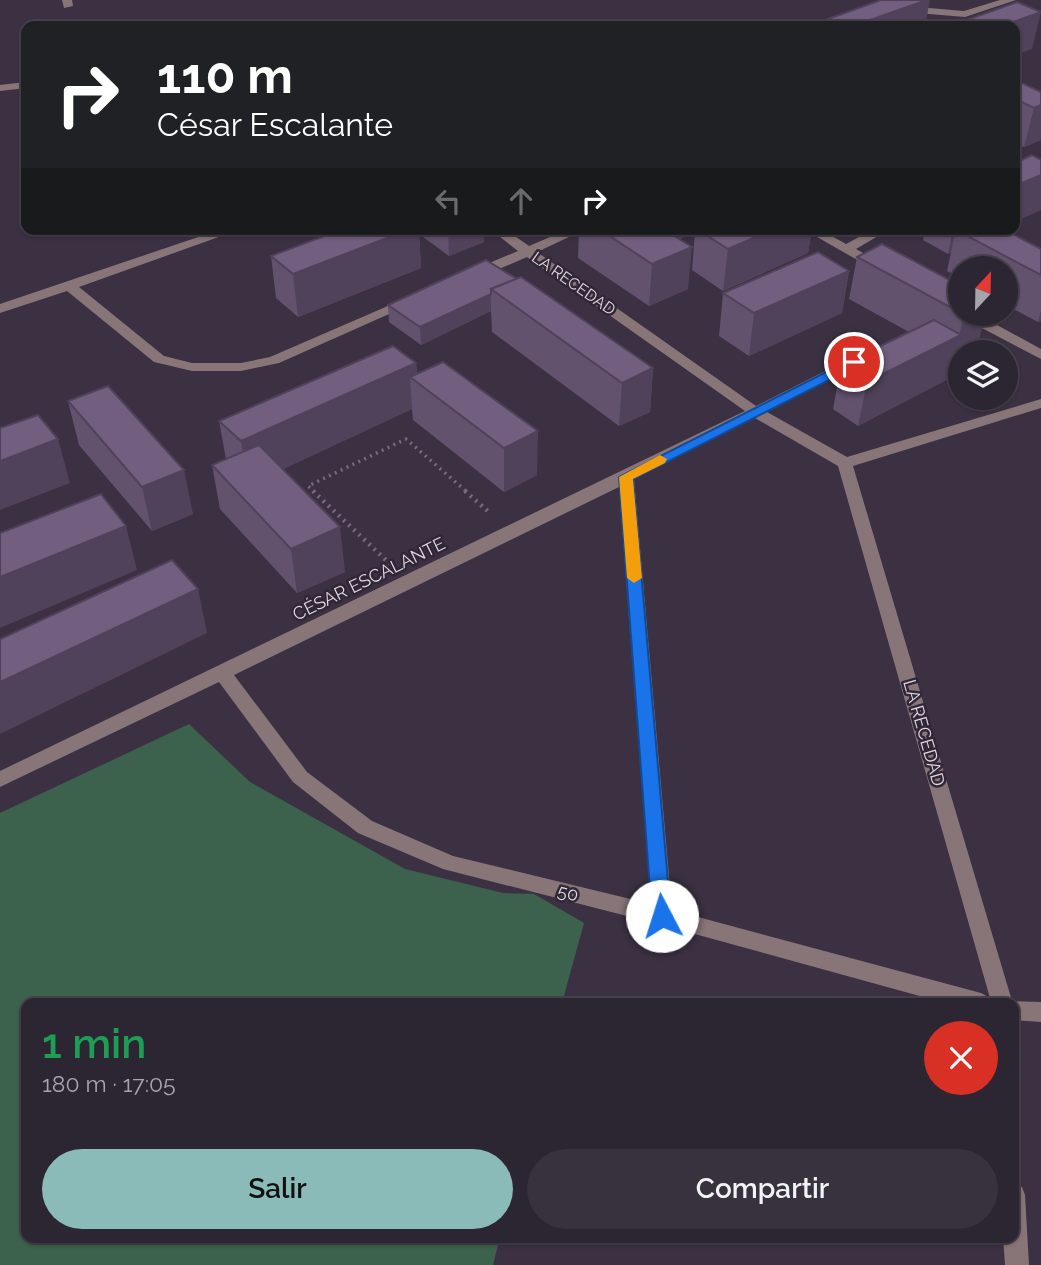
<!DOCTYPE html>
<html lang="es">
<meta charset="utf-8">
<style>
:root{--surface:#2c2532;--page:#38313e;--text:#f1f3f6;--muted:#a6a5ac;--line:#48424d;--accent:#8bbbb9}
body{margin:0;font-family:Raleway,sans-serif;background:var(--page);color:var(--text);height:100vh;display:flex;flex-direction:column;font-size:26px;white-space:nowrap}
*{box-sizing:border-box;margin:0}
p{font-size:23px;color:var(--muted)}
.icon{flex:none;width:38px;height:38px;fill:none;stroke:currentColor;stroke-width:2;stroke-linecap:round;stroke-linejoin:round}
.map{position:relative;flex:1;overflow:hidden}
.drawer{position:absolute;left:21px;top:998px;width:998px;height:245px;display:flex;flex-direction:column;background:var(--surface);border-radius:14px;box-shadow:0 2px 5px #0004,0 0 0 2px var(--line)}
.drawer>*{flex:none}
.guide{position:absolute;left:21px;top:21px;width:999px;height:214px;border-radius:14px;box-shadow:0 2px 5px #0004,0 0 0 2px var(--line);background:#202124;color:#fff;overflow:hidden}
.needle{width:46px;rotate:22deg}
.tools{position:absolute;left:948px;top:256px;display:grid;gap:14px}
.tools a{display:grid;place-items:center;width:70px;height:70px;border-radius:50%;background:var(--surface);box-shadow:0 2px 5px #0004,0 0 0 2px var(--line);font-size:35px}
.pin{position:absolute;display:grid;place-items:center;width:60px;height:60px;color:#fff;margin:-30px;border:4px solid #fff;border-radius:50%;box-shadow:0 2px 7px #0007}
.me{position:absolute;width:77px;margin:-38px;rotate:355deg;stroke-linejoin:round;filter:drop-shadow(0 0 5px #0008)}
.turn{display:flex;align-items:center;gap:24px;height:147px;padding:0 21px;font-size:32px}
.turn .icon{width:91px;height:91px;stroke-width:2.5}
.turn b{display:block;font-size:49px;line-height:60px}
.lanes{display:flex;align-items:center;height:66px;padding:0 21px;background:#0003;justify-content:center;gap:35px;direction:ltr}
.lanes .off{opacity:.35}
.round{display:grid;place-items:center;flex:none;width:74px;height:74px;border-radius:37px;background:var(--page)}
.summary{display:flex;align-items:center;justify-content:space-between;height:119px;padding:0 21px}
h1{font-size:42px;font-weight:600;line-height:52px;color:#1e9e55}
.primary-button{display:flex;gap:14px;margin-top:auto;padding:14px 21px}
.primary-button a{flex:1;height:80px;border-radius:42px;background:var(--accent);color:#111;font-size:28px;font-weight:600;line-height:80px;text-align:center}
.primary-button a+a{background:var(--page);color:var(--text)}
.map>svg:first-child{display:block}
</style>
<div class="map">
<svg width="1041" height="1265" viewBox="0 0 1041 1265">
<rect width="100%" height="100%" fill="#3b3142"/>
<path fill="#3c614d" d="M 189,724 L 250,782 L 405,869 L 503,893 L 534,894 L 584,923 L 562,1003 L 26,1003 L 26,1237 L 500,1237 L 493,1265 L 0,1265 L 0,813 Z"/>
<g fill="none" stroke-linecap="round" stroke-linejoin="round">
<path stroke="#756d7b" stroke-width="3.5" stroke-dasharray="2 4.5" stroke-linecap="butt" d="M 315,492 L 308,486 L 406,439 L 467,492"/>
<g stroke="#756d7b" stroke-width="4.5" stroke-dasharray="2 5" stroke-linecap="butt">
<path d="M 313,491 L 390,564"/>
<path d="M 465,491 L 490,513"/>
</g>
<g fill="#887578" fill-rule="evenodd">
<path d="M 62,0 L 72,0 L 73,6 L 64,8 Z"/>
<path d="M 1000,0 L 1016,0 L 965,17 L 905,12 L 900,9 L 905,6 L 964,11 Z"/>
<path d="M 26,82 L 26,88 L 0,91 L 0,85 Z"/>
<path d="M 222,229 L 241,229 L 79,287 L 164,356 L 192,363 L 241,363 L 270,357 L 404,299 L 409,298 L 416,302 L 279,363 L 241,371 L 192,371 L 154,362 L 67,291 L 0,313 L 0,304 Z"/>
<path d="M 490,229 L 505,229 L 529,246 L 569,229 L 586,229 L 537,252 L 756,406 L 849,359 L 859,359 L 859,365 L 767,412 L 847,457 L 1041,399 L 1041,408 L 853,466 L 1012,1001 L 1041,1002 L 1041,1022 L 1013,1020 L 1013,1003 L 945,1003 L 662,925 L 443,869 L 358,833 L 293,782 L 219,682 L 0,787 L 0,771 L 745,411 L 527,257 L 478,278 L 468,278 L 468,272 L 518,251 ZM 755,418 L 838,466 L 990,998 L 981,993 L 672,910 L 634,479 ZM 619,487 L 651,904 L 453,856 L 372,821 L 307,772 L 234,675 Z"/>
<path d="M 803,229 L 819,229 L 846,244 L 874,229 L 890,229 L 856,249 L 887,267 L 885,270 L 875,270 Z"/>
<path d="M 961,310 L 961,313 L 975,313 L 1041,349 L 1041,359 L 959,316 L 957,313 Z"/>
<path d="M 1013,1183 L 1022,1187 L 1025,1195 L 1029,1265 L 1005,1265 L 1003,1237 L 1013,1237 Z"/>
</g>
</g>
<g fill="#62526e">
<path d="M 1015,80 L 1041,92 L 1041,140 L 1024,147 L 1015,143 Z"/>
<path d="M 343,229 L 484,229 L 484,242 L 449,256 L 419,234 L 421,268 L 298,317 L 276,298 L 271,256 Z"/>
<path d="M 579,229 L 812,229 L 808,253 L 723,291 L 692,270 L 695,232 L 679,239 L 688,289 L 649,306 L 578,258 Z"/>
<path d="M 925,229 L 1003,229 L 1041,249 L 1041,321 L 1038,322 L 1006,305 L 1006,268 L 961,268 L 961,279 L 947,271 L 951,252 L 948,254 L 923,240 Z"/>
<path d="M 857,257 L 986,313 L 978,343 L 964,352 L 961,352 L 961,353 L 955,356 L 950,378 L 858,426 L 833,409 L 841,365 L 909,332 L 849,299 Z"/>
<path d="M 486,260 L 653,368 L 650,412 L 619,426 L 492,332 L 491,311 L 421,345 L 389,322 L 388,305 Z"/>
<path d="M 849,271 L 842,313 L 749,356 L 719,336 L 723,293 Z"/>
<path d="M 416,363 L 417,374 L 537,475 L 504,492 L 413,420 L 412,409 L 283,469 L 345,572 L 297,593 L 220,509 L 212,465 L 226,459 L 219,421 Z"/>
<path d="M 68,401 L 193,514 L 152,531 L 79,445 Z"/>
</g>
<g fill="#50425a">
<path d="M 927,0 L 930,0 L 925,26 L 853,26 Z"/>
<path d="M 1041,12 L 1032,49 L 1015,55 L 1015,26 L 1002,26 Z"/>
<path d="M 1041,105 L 1041,140 L 1024,147 L 1034,108 Z"/>
<path d="M 1041,175 L 1041,210 L 1015,222 L 1015,186 Z"/>
<path d="M 410,229 L 419,229 L 421,268 L 298,317 L 293,274 Z"/>
<path d="M 448,229 L 484,229 L 484,242 L 449,256 Z"/>
<path d="M 663,229 L 696,229 L 695,232 L 662,246 Z"/>
<path d="M 774,229 L 812,229 L 808,253 L 723,291 L 728,249 Z"/>
<path d="M 953,229 L 1000,229 L 956,230 L 951,252 L 948,254 Z"/>
<path d="M 692,247 L 688,289 L 649,306 L 652,264 Z"/>
<path d="M 849,271 L 842,313 L 749,356 L 754,313 Z"/>
<path d="M 491,294 L 491,311 L 421,345 L 420,327 Z"/>
<path d="M 1041,311 L 1041,321 L 1038,322 Z"/>
<path d="M 966,313 L 986,313 L 978,343 L 964,352 L 961,352 L 961,353 L 955,356 L 950,378 L 858,426 L 867,382 L 959,336 L 964,315 Z"/>
<path d="M 416,363 L 417,382 L 410,377 L 412,409 L 248,485 L 241,441 Z"/>
<path d="M 653,368 L 650,412 L 619,426 L 622,383 Z"/>
<path d="M 538,431 L 537,475 L 504,492 L 504,448 Z"/>
<path d="M 58,439 L 70,483 L 0,510 L 0,461 Z"/>
<path d="M 184,470 L 193,514 L 152,531 L 142,487 Z"/>
<path d="M 126,526 L 137,570 L 0,628 L 0,577 Z"/>
<path d="M 340,527 L 345,572 L 297,593 L 291,549 Z"/>
<path d="M 198,589 L 207,633 L 0,734 L 0,682 Z"/>
</g>
<g fill="#725f80" stroke="#50425a" stroke-width="2">
<path d="M 881,0 L 927,0 L 853,26 L 814,26 L 811,25 Z"/>
<path d="M 1017,2 L 1041,12 L 1002,26 L 950,26 Z"/>
<path d="M 1015,80 L 1041,92 L 1041,105 L 1034,108 L 1015,99 Z"/>
<path d="M 1032,155 L 1041,160 L 1041,175 L 1015,186 L 1015,163 Z"/>
<path d="M 343,229 L 410,229 L 293,274 L 271,256 Z"/>
<path d="M 599,229 L 663,229 L 692,247 L 652,264 Z"/>
<path d="M 697,229 L 774,229 L 728,249 Z"/>
<path d="M 958,229 L 1003,229 L 1041,249 L 1041,275 L 956,230 Z"/>
<path d="M 882,244 L 961,286 L 961,313 L 857,257 Z"/>
<path d="M 818,252 L 849,271 L 754,313 L 723,293 Z"/>
<path d="M 486,260 L 517,279 L 491,289 L 491,294 L 420,327 L 388,305 Z"/>
<path d="M 521,277 L 653,368 L 622,383 L 491,289 Z"/>
<path d="M 934,320 L 961,335 L 867,382 L 841,365 Z"/>
<path d="M 393,346 L 416,363 L 241,441 L 219,421 Z"/>
<path d="M 443,362 L 538,431 L 504,448 L 410,377 Z"/>
<path d="M 108,386 L 184,470 L 142,487 L 68,401 Z"/>
<path d="M 38,415 L 58,439 L 0,461 L 0,428 Z"/>
<path d="M 259,445 L 340,527 L 291,549 L 212,465 Z"/>
<path d="M 101,494 L 126,526 L 0,577 L 0,533 Z"/>
<path d="M 172,560 L 198,589 L 0,682 L 0,639 Z"/>
</g>
<path fill="#1a73e8" stroke="#114b97" stroke-width="2" d="M 854,358 L 861,362 L 859,365 L 633,479 L 671,916 L 668,922 L 662,924 L 655,922 L 652,916 L 619,477 Z"/>
<path fill="#f59e0b" d="M 660,455 L 667,459 L 665,463 L 633,479 L 642,578 L 634,583 L 627,578 L 619,477 Z"/>
<g text-anchor="middle" stroke-width="5" stroke-linejoin="round" paint-order="stroke">
<g font-size="16" fill="#dfd9e3" stroke="#312737">
<text transform="translate(574 283) rotate(35)" y="6">LA RECEDAD</text>
</g>
<g font-size="18" fill="#dfd9e3" stroke="#312737">
<text transform="translate(369 579) rotate(-26)" y="6">CÉSAR ESCALANTE</text>
<text transform="translate(924 733) rotate(74)" y="6">LA RECEDAD</text>
<text transform="translate(568 893) rotate(14)" y="6">50</text>
</g>
</g>
</svg>
<div class="tools">
<a><svg class="needle" viewBox="-14 -14 28 28"><path d="M0-13l5 13h-10z" fill="#e53935"/><path d="M0 13l5-13h-10z" fill="#a6a5ac"/></svg></a>
<a><svg class="icon" aria-label="layers" viewBox="0 0 24 24"><path d="M12 4l9 5-9 5-9-5zM3 14l9 5 9-5"/></svg></a>
</div>
<div class="pin" style="left:854px;top:362px;background:#d93025"><svg class="icon" aria-label="arrive" viewBox="0 0 24 24"><path d="M6 21V4h12l-3 4 3 4H6"/></svg></div>
<svg class="me" style="left:662px;top:916px" viewBox="-20 -20 40 40"><circle r="19" fill="#fff"/><path d="M0-13L10 11 0 6-10 11z" fill="#1a73e8"/></svg>
<div class="guide">
<div class="turn"><svg class="icon" aria-label="right" viewBox="0 0 24 24"><path d="M7 20v-9h11M14 6l5 5-5 5"/></svg><div><b>110 m</b>César Escalante</div></div>
<div class="lanes"><svg class="icon off" aria-label="left" viewBox="0 0 24 24"><path d="M17 20v-9H6M10 6l-5 5 5 5"/></svg><svg class="icon off" aria-label="ahead" viewBox="0 0 24 24"><path d="M12 20V5M6 11l6-6 6 6"/></svg><svg class="icon" aria-label="right" viewBox="0 0 24 24"><path d="M7 20v-9h11M14 6l5 5-5 5"/></svg></div>
</div>
<section class="drawer">
<div class="summary"><div><h1>1 min</h1><p>180 m · 17:05</p></div><a class="round" style="background:#d93025;color:#fff"><svg class="icon" aria-label="close" viewBox="0 0 24 24"><path d="M6 6l12 12M18 6L6 18"/></svg></a></div>
<div class="primary-button"><a>Salir</a><a>Compartir</a></div>
</section>
</div>
